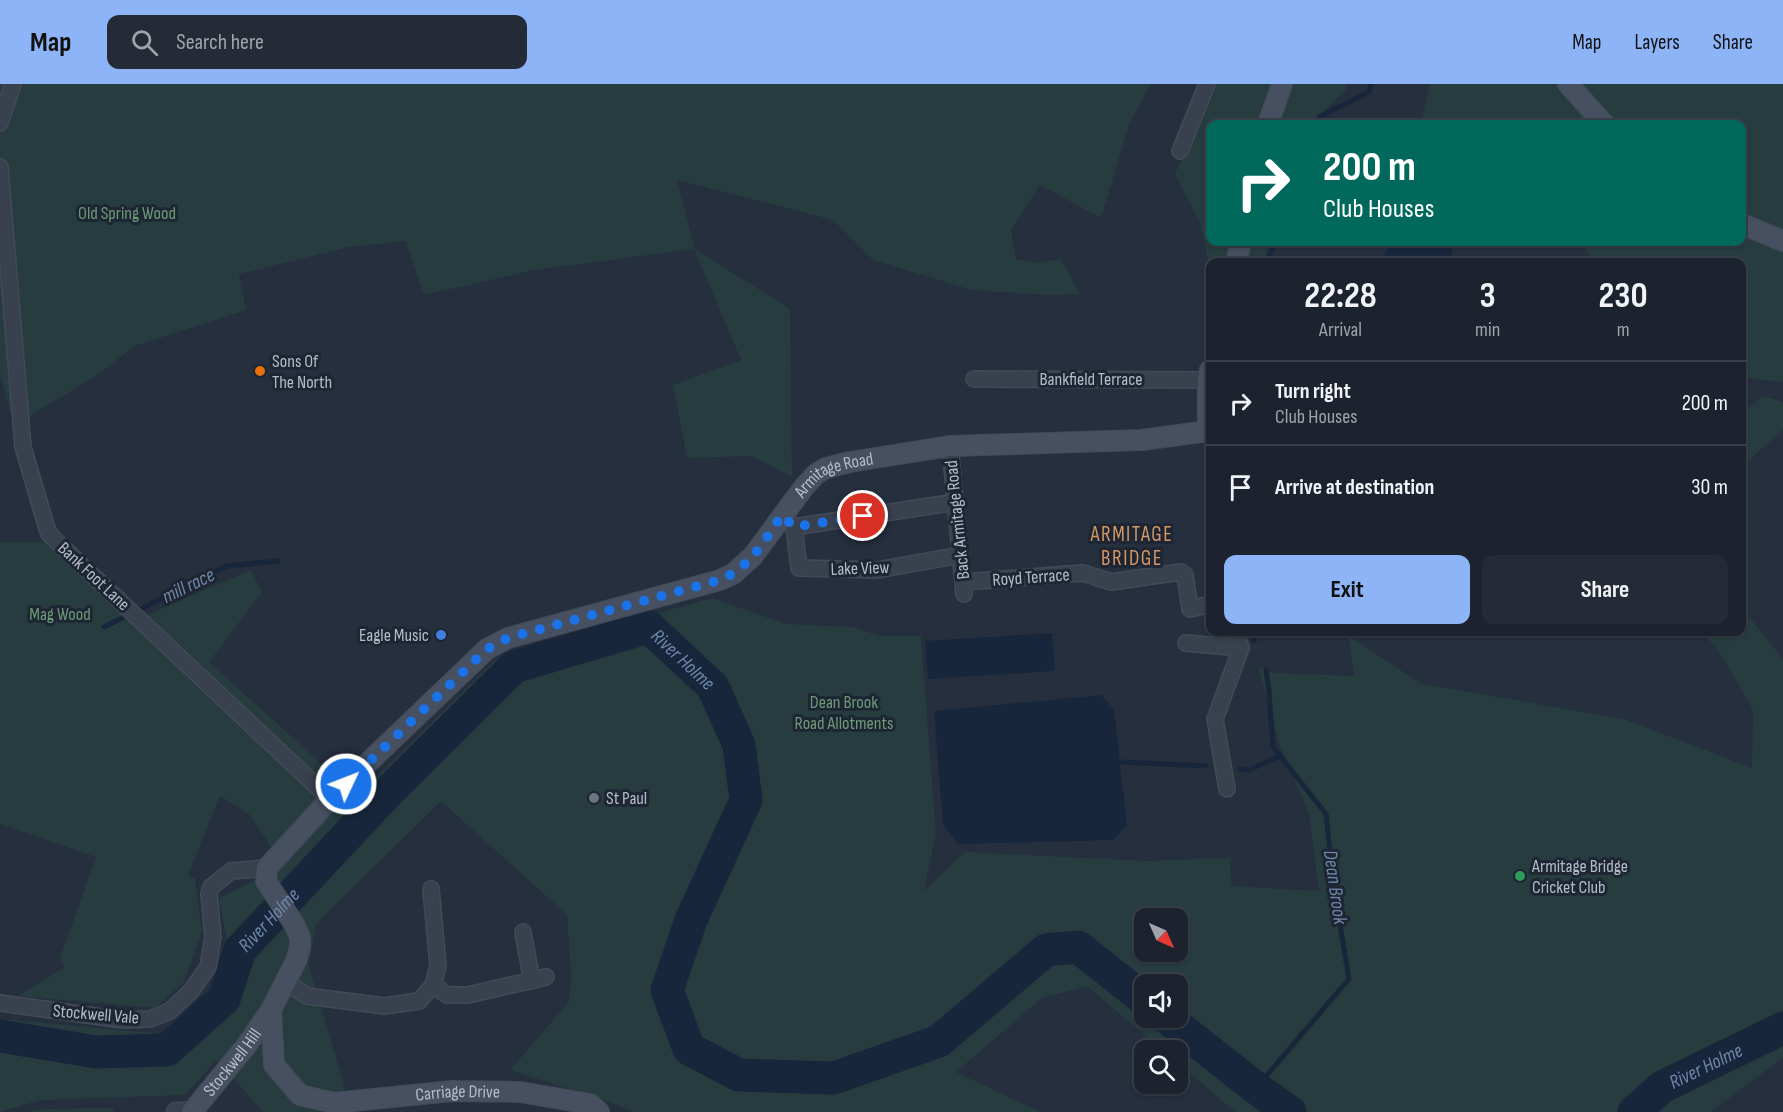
<!DOCTYPE html>
<style>
:root{--surface:#1c232e;--page:#252b36;--text:#f1f3f6;--muted:#a0a4aa;--line:#3a404a;--accent:#8cb4f7}
body{margin:0;font-family:"Sofia Sans Condensed",sans-serif;background:var(--page);color:var(--text);height:100vh;display:flex;flex-direction:column;font-size:22px;white-space:nowrap}
*{box-sizing:border-box;margin:0}
p{font-size:20px;color:var(--muted)}
.icon{flex:none;width:33px;height:33px;fill:none;stroke:currentColor;stroke-width:2;stroke-linecap:round;stroke-linejoin:round}
.map{position:relative;flex:1;overflow:hidden}
.sheet{position:absolute;left:1206px;top:174px;width:540px;height:378px;display:flex;flex-direction:column;background:var(--surface);border-radius:12px;box-shadow:0 2px 4px #0004,0 0 0 2px var(--line)}
.sheet>*{flex:none}
.top-card{position:absolute;left:1206px;top:36px;width:540px;height:126px;border-radius:12px;box-shadow:0 2px 4px #0004,0 0 0 2px var(--line);background:#00695c;color:#fff;overflow:hidden}
.needle{width:39px;rotate:135deg}
.controls{position:absolute;left:1134px;top:824px;display:grid;gap:12px}
.controls a{display:grid;place-items:center;width:54px;height:54px;border-radius:12px;background:var(--surface);box-shadow:0 2px 4px #0004,0 0 0 2px var(--line);font-size:30px}
.pin{position:absolute;display:grid;place-items:center;width:51px;height:51px;color:#fff;margin:-26px;border:3px solid #fff;border-radius:50%;box-shadow:0 2px 6px #0007}
.me{position:absolute;width:66px;margin:-33px;rotate:47deg;stroke-linejoin:round;filter:drop-shadow(0 0 4px #0008)}
.turn{display:flex;align-items:center;gap:21px;height:126px;padding:0 18px;font-size:27px}
.turn .icon{width:78px;height:78px;stroke-width:2.5}
.turn b{display:block;font-size:42px;line-height:51px}
.eta{display:flex;justify-content:space-evenly;align-items:center;height:102px;text-align:center}
.eta b{font-size:36px;font-weight:700;line-height:42px}
.action{display:flex;gap:12px;margin-top:auto;padding:12px 18px}
.action a{flex:1;height:69px;border-radius:12px;background:var(--accent);color:#111;font-size:24px;font-weight:700;line-height:69px;text-align:center}
.action a+a{background:var(--page);color:var(--text)}
ul{padding:0;list-style:none}
li{display:flex;align-items:center;gap:18px;height:84px;padding:0 18px;border-top:2px solid var(--line)}
li div{flex:1}
li b{display:block;font-size:22px}
li em{font-style:normal}
header{display:flex;align-items:center;gap:36px;box-sizing:border-box;height:84px;padding:0 30px;background:var(--accent);color:#111}
header strong{font-size:28px}
nav{display:flex;gap:33px;margin-inline-start:auto;font-size:21px}
.search{width:420px;height:54px;background:var(--page);display:flex;align-items:center;gap:15px;box-sizing:border-box;padding:0 21px;border-radius:12px;color:var(--muted);font-size:22px}
.map>svg:first-child{display:block}
</style>
<header>
<strong>Map</strong>
<div class="search"><svg class="icon" aria-label="search" viewBox="0 0 24 24"><circle cx="10" cy="10" r="6"/><path d="M15 15l6 6"/></svg>Search here</div>
<nav><a>Map</a><a>Layers</a><a>Share</a></nav>
</header>
<div class="map">
<svg width="1783" height="1028" viewBox="0 0 1783 1028">
<rect width="100%" height="100%" fill="#252f3e"/>
<g fill="#273c3f" fill-rule="evenodd">
<path d="M 0,0 L 1151,0 L 1130,38 L 1101,134 L 1040,101 L 1011,146 L 1016,175 L 1037,179 L 1061,175 L 1080,210 L 1050,211 L 972,206 L 873,176 L 833,136 L 677,96 L 695,165 L 790,225 L 792,393 L 752,372 L 687,374 L 673,301 L 741,276 L 694,165 L 534,186 L 424,211 L 406,157 L 348,163 L 239,190 L 246,226 L 135,262 L 96,292 L 14,341 L 0,291 Z"/>
<path d="M 1213,0 L 1347,0 L 1346,6 L 1310,40 L 1210,40 L 1210,158 L 1270,158 L 1262,178 L 1210,178 L 1210,185 L 1200,139 L 1175,90 L 1213,5 Z"/>
<path d="M 1430,0 L 1783,0 L 1783,298 L 1742,293 L 1742,178 L 1594,178 L 1580,158 L 1742,158 L 1742,40 L 1421,40 Z"/>
<path d="M 1763,312 L 1783,318 L 1783,346 L 1742,382 L 1742,329 Z"/>
<path d="M 55,447 L 147,531 L 251,486 L 262,508 L 209,578 L 332,689 L 366,703 L 496,575 L 712,514 L 786,540 L 852,543 L 880,552 L 921,552 L 936,750 L 924,807 L 964,768 L 1145,777 L 1230,774 L 1231,802 L 1319,807 L 1309,730 L 1279,659 L 1258,582 L 1273,589 L 1354,592 L 1349,552 L 1422,600 L 1624,635 L 1752,684 L 1753,626 L 1716,562 L 1698,548 L 1742,548 L 1742,524 L 1783,575 L 1783,974 L 1710,1028 L 1235,1028 L 1178,979 L 1178,966 L 1162,966 L 1087,902 L 1042,914 L 956,988 L 1040,1028 L 634,1028 L 611,1019 L 510,986 L 569,918 L 571,891 L 567,831 L 441,717 L 316,840 L 309,882 L 345,1004 L 330,1028 L 263,1028 L 217,976 L 185,1011 L 40,1016 L 0,1028 L 0,935 L 164,950 L 205,915 L 228,862 L 219,814 L 284,782 L 249,730 L 220,712 L 188,791 L 195,795 L 202,848 L 184,898 L 155,924 L 18,912 L 64,884 L 60,874 L 96,773 L 0,740 L 0,458 L 40,458 ZM 1144,834 L 1178,834 L 1178,867 L 1144,867 ZM 1144,900 L 1178,900 L 1178,933 L 1144,933 Z"/>
<path d="M 113,1024 L 114,1028 L 25,1028 L 44,1025 Z"/>
</g>
<g fill="#18263c">
<path d="M 1389,158 L 1454,158 L 1450,178 L 1382,178 Z"/>
<path d="M 1052,549 L 1055,587 L 928,595 L 925,557 Z"/>
<path d="M 1101,611 L 1114,625 L 1127,742 L 1113,756 L 958,760 L 943,741 L 934,627 Z"/>
</g>
<g fill="none" stroke-linecap="round" stroke-linejoin="round">
<g stroke="#18263c" stroke-width="5">
<path d="M 1316,40 L 1319,33 L 1369,8 L 1371,0"/>
<path d="M 1268,178 L 1274,158"/>
<path d="M 104,543 L 227,482 L 278,477"/>
<path d="M 1252,548 L 1254,557"/>
<path d="M 1120,678 L 1206,682"/>
<path d="M 1240,685 L 1249,686 L 1280,672"/>
<path d="M 1256,1004 L 1349,895 L 1334,804 L 1326,730 L 1273,663 L 1269,608 L 1266,586"/>
</g>
<g stroke="#18263c" stroke-width="33">
<path d="M 1166,933 L 1256,1004 L 1290,1028"/>
<path id="s1" d="M 0,952 L 96,968 L 167,966 L 224,915 L 240,866 L 391,705 L 514,583 L 649,543 L 713,603 L 739,661 L 746,716 L 691,836 L 667,906 L 689,965 L 739,991 L 834,994 L 939,957 L 1046,866 L 1078,863 L 1144,915"/>
<path id="s2" d="M 1634,1028 L 1662,1003 L 1783,944"/>
</g>
<g stroke="#424a57" stroke-width="18">
<g id="street">
<path d="M 0,39 L 13,0"/>
<path d="M 1180,67 L 1207,0"/>
<path d="M 0,83 L 23,363 L 48,448 L 56,457 L 330,715"/>
<path d="M 974,295 L 1208,296"/>
<path d="M 950,362 L 964,510"/>
<path d="M 787,436 L 794,443 L 956,418"/>
<path d="M 794,443 L 799,484 L 877,486 L 961,471"/>
<path d="M 964,498 L 1083,489 L 1111,498 L 1181,488 L 1185,491 L 1190,525 L 1210,520"/>
<path d="M 1186,559 L 1241,564"/>
<path d="M 1227,705 L 1215,635 L 1241,564 L 1236,548"/>
<path d="M 523,848 L 532,897"/>
<path d="M 285,897 L 307,912 L 384,922 L 419,917 L 433,901 L 438,882 L 431,805"/>
<path d="M 433,901 L 447,911 L 468,911 L 546,893"/>
<path d="M 0,919 L 123,936 L 150,935 L 170,927 L 191,907 L 208,883 L 213,853 L 209,810 L 211,803 L 231,787 L 267,784"/>
<path d="M 175,1027 L 192,1026"/>
</g>
</g>
<g stroke="#424a57" stroke-width="22">
<g id="secondary">
<path d="M 1568,0 L 1604,40"/>
<path d="M 1268,40 L 1282,0"/>
<path d="M 1742,140 L 1783,157"/>
<path d="M 1236,178 L 1241,158"/>
<path id="s3" d="M 271,926 L 274,981 L 300,1011 L 334,1019 L 452,1007 L 520,1008 L 590,1020 L 599,1028"/>
<path id="s4" d="M 192,1028 L 246,962 L 271,926 L 296,877 L 300,863 L 300,853 L 294,840 L 266,797 L 267,784 L 330,715 L 487,565 L 508,554 L 720,496 L 733,490 L 753,472 L 804,403 L 816,390 L 826,384 L 850,378 L 950,362 L 1142,356 L 1208,347 L 1208,296 L 1210,286"/>
</g>
</g>
<use href="#street" stroke="#39414e" stroke-width="15"/>
<use href="#secondary" stroke="#475061" stroke-width="20"/>
</g>
<g fill="none" stroke-linecap="round" stroke-linejoin="round">
<path stroke="#1a73e8" stroke-width="10" stroke-dasharray="0 18" d="M 346,700 L 487,565 L 508,554 L 720,496 C 751,483 764,457 782,431 L 794,443 L 863,432"/>
</g>
<circle fill="#e8710a" stroke="#1e2633" stroke-width="2" cx="260" cy="287" r="6"/>
<circle fill="#3f7fe0" stroke="#1e2633" stroke-width="2" cx="441" cy="551" r="6"/>
<circle fill="#6b7280" stroke="#1e2633" stroke-width="2" cx="594" cy="714" r="6"/>
<circle fill="#2e9e5b" stroke="#1e2633" stroke-width="2" cx="1520" cy="792" r="6"/>
<g text-anchor="middle" stroke-width="6" stroke-linejoin="round" paint-order="stroke">
<g font-size="18" fill="#6c9a77" stroke="#1e2633">
<text x="127" y="135">Old Spring Wood</text>
<text x="60" y="536">Mag Wood</text>
<text x="844" y="624">Dean Brook<tspan x="844" dy="21">Road Allotments</tspan></text>
</g>
<g font-size="18" fill="#b5bcc9" stroke="#1e2633" text-anchor="start">
<text x="272" y="283">Sons Of<tspan x="272" dy="21">The North</tspan></text>
<text x="429" y="557" text-anchor="end">Eagle Music</text>
<text x="606" y="720">St Paul</text>
<text x="1532" y="788">Armitage Bridge<tspan x="1532" dy="21">Cricket Club</tspan></text>
</g>
<g font-size="18" fill="#b5bcc9" stroke="#1e2633">
<text x="1091" y="301">Bankfield Terrace</text>
<text dy="6" stroke="none"><textPath href="#s4" startOffset="1002">Armitage Road</textPath></text>
<text transform="translate(957 436) rotate(-96)" y="6">Back Armitage Road</text>
<text transform="translate(860 484) rotate(-2)" y="6">Lake View</text>
<text transform="translate(94 492) rotate(43)" y="6">Bank Foot Lane</text>
<text transform="translate(1031 493) rotate(-4)" y="6">Royd Terrace</text>
<text transform="translate(96 930) rotate(5)" y="6">Stockwell Vale</text>
<text dy="6" stroke="none"><textPath href="#s4" startOffset="64">Stockwell Hill</textPath></text>
<text dy="6" stroke="none"><textPath href="#s3" startOffset="254">Carriage Drive</textPath></text>
</g>
<g font-size="20" font-style="italic" fill="#6e86a8" stroke="#1e2633">
<text transform="translate(188 501) rotate(-26)" y="7">mill race</text>
<text dy="7" stroke="none"><textPath href="#s1" startOffset="878">River Holme</textPath></text>
<text transform="translate(1336 803) rotate(82)" y="7">Dean Brook</text>
<text dy="7" stroke="none"><textPath href="#s1" startOffset="338">River Holme</textPath></text>
<text dy="7" stroke="none"><textPath href="#s2" startOffset="86">River Holme</textPath></text>
</g>
<g font-size="21" letter-spacing="1.5" fill="#d49765" stroke="#1e2633">
<text x="1132" y="457">ARMITAGE<tspan x="1132" dy="24">BRIDGE</tspan></text>
</g>
</g>
</svg>
<div class="controls">
<a><svg class="needle" viewBox="-14 -14 28 28"><path d="M0-13l5 13h-10z" fill="#e53935"/><path d="M0 13l5-13h-10z" fill="#a0a4aa"/></svg></a>
<a><svg class="icon" aria-label="sound" viewBox="0 0 24 24"><path d="M4 9h4l5-4v14l-5-4H4zM17 9q2 3 0 6"/></svg></a>
<a><svg class="icon" aria-label="search" viewBox="0 0 24 24"><circle cx="10" cy="10" r="6"/><path d="M15 15l6 6"/></svg></a>
</div>
<div class="pin" style="left:863px;top:432px;background:#d93025"><svg class="icon" aria-label="arrive" viewBox="0 0 24 24"><path d="M6 21V4h12l-3 4 3 4H6"/></svg></div>
<svg class="me" style="left:346px;top:700px" viewBox="-20 -20 40 40"><circle r="17" fill="#1a73e8" stroke="#fff" stroke-width="3"/><path d="M0-11L8 9 0 5-8 9z" fill="#fff"/></svg>
<div class="top-card">
<div class="turn"><svg class="icon" aria-label="right" viewBox="0 0 24 24"><path d="M7 20v-9h11M14 6l5 5-5 5"/></svg><div><b>200 m</b>Club Houses</div></div>
</div>
<section class="sheet">
<div class="eta">
<div><b>22:28</b><p>Arrival</p></div>
<div><b>3</b><p>min</p></div>
<div><b>230</b><p>m</p></div>
</div>
<ul>
<li><svg class="icon" aria-label="right" viewBox="0 0 24 24"><path d="M7 20v-9h11M14 6l5 5-5 5"/></svg><div><b>Turn right</b><p>Club Houses</p></div><em>200 m</em></li>
<li><svg class="icon" aria-label="arrive" viewBox="0 0 24 24"><path d="M6 21V4h12l-3 4 3 4H6"/></svg><div><b>Arrive at destination</b></div><em>30 m</em></li>
</ul>
<div class="action"><a>Exit</a><a>Share</a></div>
</section>
</div>
